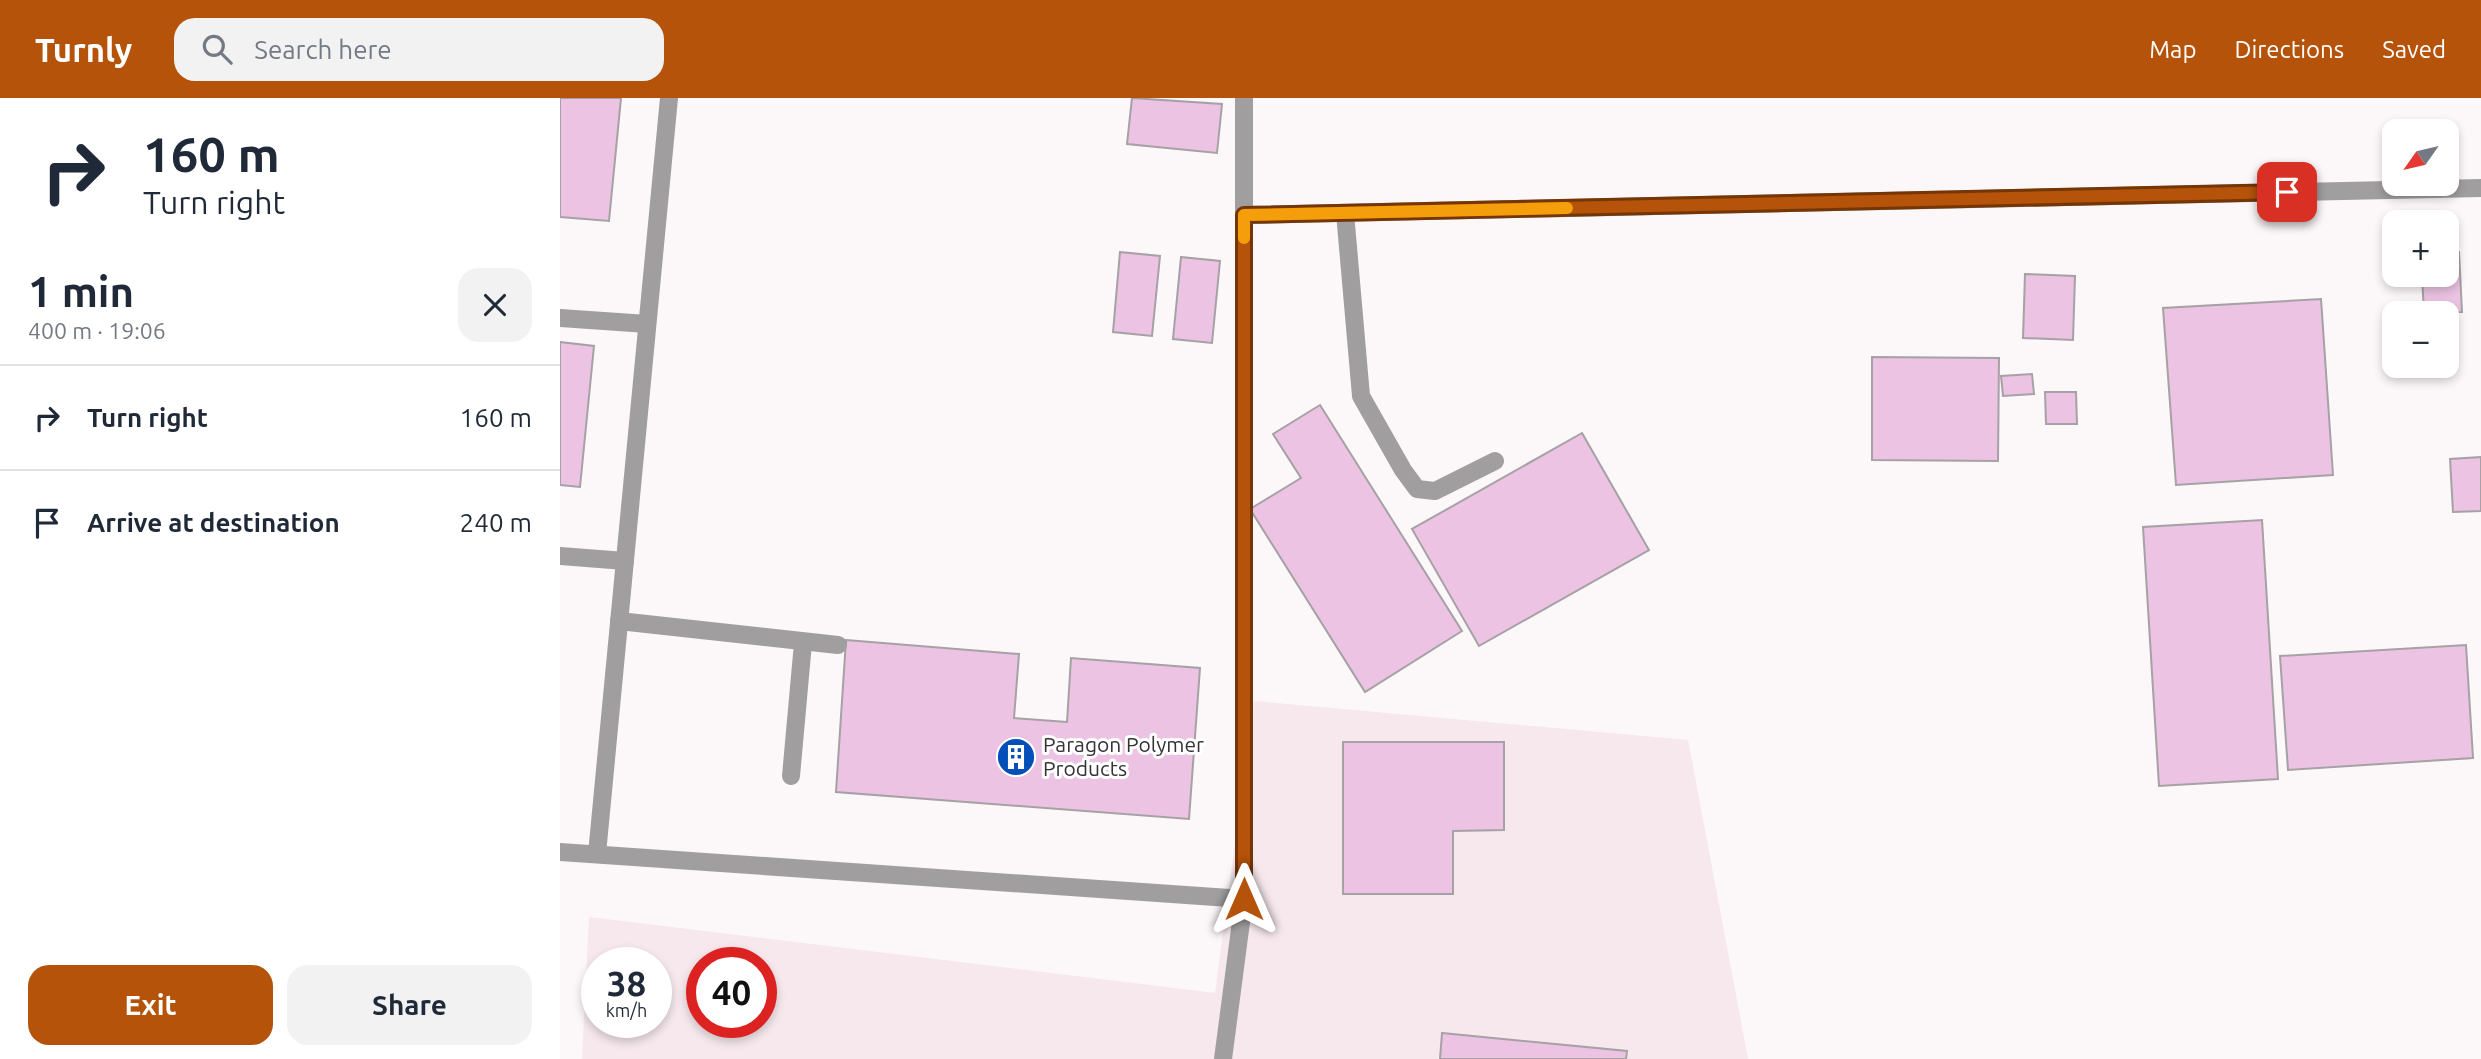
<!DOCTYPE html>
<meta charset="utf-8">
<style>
:root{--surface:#fff;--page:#f2f2f3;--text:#1f2937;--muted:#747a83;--line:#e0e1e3;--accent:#b45309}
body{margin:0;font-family:Ubuntu,sans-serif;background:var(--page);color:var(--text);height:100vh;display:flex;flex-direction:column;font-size:26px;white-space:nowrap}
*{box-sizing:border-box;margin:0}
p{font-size:23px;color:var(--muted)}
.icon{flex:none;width:38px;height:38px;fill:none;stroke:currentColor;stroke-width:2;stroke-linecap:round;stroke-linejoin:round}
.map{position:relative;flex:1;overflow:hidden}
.sheet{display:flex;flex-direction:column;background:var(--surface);width:560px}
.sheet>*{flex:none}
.top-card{background:#fff;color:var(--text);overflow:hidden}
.needle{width:46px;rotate:236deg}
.fabs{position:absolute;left:1822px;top:21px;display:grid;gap:14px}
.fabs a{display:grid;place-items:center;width:77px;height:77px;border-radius:14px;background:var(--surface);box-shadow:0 4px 10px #0003;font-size:35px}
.speed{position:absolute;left:21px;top:849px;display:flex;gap:14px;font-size:35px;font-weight:700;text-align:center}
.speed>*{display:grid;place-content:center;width:91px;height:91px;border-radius:50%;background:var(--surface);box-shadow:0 4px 10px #0003;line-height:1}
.speed small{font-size:18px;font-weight:400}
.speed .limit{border:10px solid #d22;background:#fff;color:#111}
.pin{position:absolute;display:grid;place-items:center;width:60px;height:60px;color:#fff;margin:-30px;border-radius:14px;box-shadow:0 4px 10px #0006}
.me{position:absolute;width:77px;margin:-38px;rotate:0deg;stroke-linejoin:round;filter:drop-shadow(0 0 5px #0008)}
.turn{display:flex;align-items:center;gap:24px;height:147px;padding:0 28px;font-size:32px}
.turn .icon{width:91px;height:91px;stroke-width:2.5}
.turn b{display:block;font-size:49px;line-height:60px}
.round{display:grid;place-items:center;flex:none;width:74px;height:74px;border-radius:21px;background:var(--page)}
.summary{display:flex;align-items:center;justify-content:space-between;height:119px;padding:0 28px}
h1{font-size:42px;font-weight:700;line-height:52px}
.primary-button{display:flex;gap:14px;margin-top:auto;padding:14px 28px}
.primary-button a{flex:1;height:80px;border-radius:21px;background:var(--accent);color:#fff;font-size:28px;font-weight:700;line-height:80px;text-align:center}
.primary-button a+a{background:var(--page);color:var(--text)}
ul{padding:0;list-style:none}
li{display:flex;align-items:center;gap:21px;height:105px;padding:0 28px;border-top:2px solid var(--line)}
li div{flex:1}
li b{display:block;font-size:26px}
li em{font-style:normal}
header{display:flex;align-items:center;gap:42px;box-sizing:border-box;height:98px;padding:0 35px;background:var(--accent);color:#fff}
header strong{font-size:33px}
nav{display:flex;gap:38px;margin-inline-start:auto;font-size:24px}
.search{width:490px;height:63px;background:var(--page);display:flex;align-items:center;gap:18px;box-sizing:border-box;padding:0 24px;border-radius:21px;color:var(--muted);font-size:26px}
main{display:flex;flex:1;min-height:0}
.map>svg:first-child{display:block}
</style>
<header>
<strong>Turnly</strong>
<div class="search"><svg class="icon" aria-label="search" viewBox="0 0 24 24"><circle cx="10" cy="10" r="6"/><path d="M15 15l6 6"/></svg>Search here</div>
<nav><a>Map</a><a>Directions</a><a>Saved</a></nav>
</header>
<main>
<section class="sheet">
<div class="top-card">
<div class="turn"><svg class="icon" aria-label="right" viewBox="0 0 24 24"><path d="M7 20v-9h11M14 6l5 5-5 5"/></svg><div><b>160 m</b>Turn right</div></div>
</div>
<div class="summary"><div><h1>1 min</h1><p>400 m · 19:06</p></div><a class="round"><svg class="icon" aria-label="close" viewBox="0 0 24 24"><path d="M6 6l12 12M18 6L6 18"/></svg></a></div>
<ul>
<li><svg class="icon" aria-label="right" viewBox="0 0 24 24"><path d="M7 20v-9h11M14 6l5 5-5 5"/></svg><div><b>Turn right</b></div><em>160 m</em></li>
<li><svg class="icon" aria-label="arrive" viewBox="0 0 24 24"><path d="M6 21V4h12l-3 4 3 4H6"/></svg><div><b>Arrive at destination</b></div><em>240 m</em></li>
</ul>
<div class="primary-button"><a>Exit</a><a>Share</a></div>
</section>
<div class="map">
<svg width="1921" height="961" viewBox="0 0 1921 961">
<rect width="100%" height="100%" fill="#fcf7f9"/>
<path fill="#f6e8ed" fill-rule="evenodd" d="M 694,603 L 1128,642 L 1188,961 L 22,961 L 29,819 L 655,895 ZM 37,864 L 96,864 L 96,924 L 37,924 ZM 142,864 L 201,864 L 201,924 L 142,924 Z"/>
<g fill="#ecc3e3" stroke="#a5a1a4" stroke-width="2">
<path d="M 0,0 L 61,0 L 49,123 L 0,119 Z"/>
<path d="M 572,0 L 662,6 L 657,55 L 567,46 Z"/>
<path d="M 560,154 L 600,158 L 592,238 L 553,234 Z"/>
<path d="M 1899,154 L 1902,214 L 1864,215 L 1862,177 L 1886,177 L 1886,155 Z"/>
<path d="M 621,159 L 660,163 L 652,245 L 613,241 Z"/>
<path d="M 1465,176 L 1515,178 L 1513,242 L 1463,240 Z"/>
<path d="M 1761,201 L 1773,377 L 1616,387 L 1603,210 Z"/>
<path d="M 0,244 L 34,248 L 20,389 L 0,387 Z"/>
<path d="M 1312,259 L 1439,260 L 1438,363 L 1312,362 Z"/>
<path d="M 1472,276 L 1474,296 L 1443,298 L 1441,278 Z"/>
<path d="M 1485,294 L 1516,294 L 1517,326 L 1486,326 Z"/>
<path d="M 760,307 L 902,533 L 805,594 L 690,411 L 741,380 L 713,336 Z"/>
<path d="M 1022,335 L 1089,452 L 919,548 L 852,431 Z"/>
<path d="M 1921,359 L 1921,413 L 1893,414 L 1890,361 Z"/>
<path d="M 1702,422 L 1718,681 L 1599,688 L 1583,429 Z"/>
<path d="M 286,542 L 459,556 L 454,620 L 507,624 L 511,560 L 640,570 L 629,721 L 276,694 Z"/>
<path d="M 1906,547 L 1913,660 L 1728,672 L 1720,558 Z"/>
<path d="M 783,644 L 944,644 L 944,732 L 893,733 L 893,796 L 783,796 Z"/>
<path d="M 882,935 L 1067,953 L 1066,961 L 880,961 Z"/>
</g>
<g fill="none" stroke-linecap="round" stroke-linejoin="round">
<g stroke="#a09e9e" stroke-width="18">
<path d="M 785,115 L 801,298 L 843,372 L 857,391 L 875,393 L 935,363"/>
<path d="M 684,117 L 1921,90"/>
<path d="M 0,220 L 87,226"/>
<path d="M 0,458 L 65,463"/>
<path d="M 59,523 L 278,547"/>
<path d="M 231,678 L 243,545"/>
<path d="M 0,754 L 684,801"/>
<path d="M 37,756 L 109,0"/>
<path d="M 663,961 L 684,801 L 684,0"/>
</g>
</g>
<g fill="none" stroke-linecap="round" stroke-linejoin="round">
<g stroke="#753606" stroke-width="18">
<path id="route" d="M 684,801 L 684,117 L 1727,94"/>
</g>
<use href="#route" stroke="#b45309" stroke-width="12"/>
<path stroke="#f59e0b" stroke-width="12" d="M 684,140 L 684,117 L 1007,110"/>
</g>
<defs>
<g id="building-disc" transform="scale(2.0125)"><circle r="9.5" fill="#024fb9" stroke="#fff"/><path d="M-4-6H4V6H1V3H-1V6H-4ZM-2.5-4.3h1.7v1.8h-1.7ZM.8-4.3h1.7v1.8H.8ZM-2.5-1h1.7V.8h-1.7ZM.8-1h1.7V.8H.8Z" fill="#fff"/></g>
</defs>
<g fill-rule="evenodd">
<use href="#building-disc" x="456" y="659"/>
</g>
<g text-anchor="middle" stroke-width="6" stroke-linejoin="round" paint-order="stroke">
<g font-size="21" fill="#343233" stroke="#fff" text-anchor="start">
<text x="483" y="654">Paragon Polymer<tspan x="483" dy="24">Products</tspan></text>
</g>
</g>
</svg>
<div class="fabs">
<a><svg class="needle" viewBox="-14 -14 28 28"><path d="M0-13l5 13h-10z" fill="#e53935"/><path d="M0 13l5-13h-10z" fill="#747a83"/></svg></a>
<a>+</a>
<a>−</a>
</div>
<div class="speed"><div>38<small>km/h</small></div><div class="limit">40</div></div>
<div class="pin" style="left:1727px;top:94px;background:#d93025"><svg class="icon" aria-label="arrive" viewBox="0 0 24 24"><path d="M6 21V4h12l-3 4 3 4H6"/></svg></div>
<svg class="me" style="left:684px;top:801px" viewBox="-20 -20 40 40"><path d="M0-17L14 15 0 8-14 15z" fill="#b45309" stroke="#fff" stroke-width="4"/></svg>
</div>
</main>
